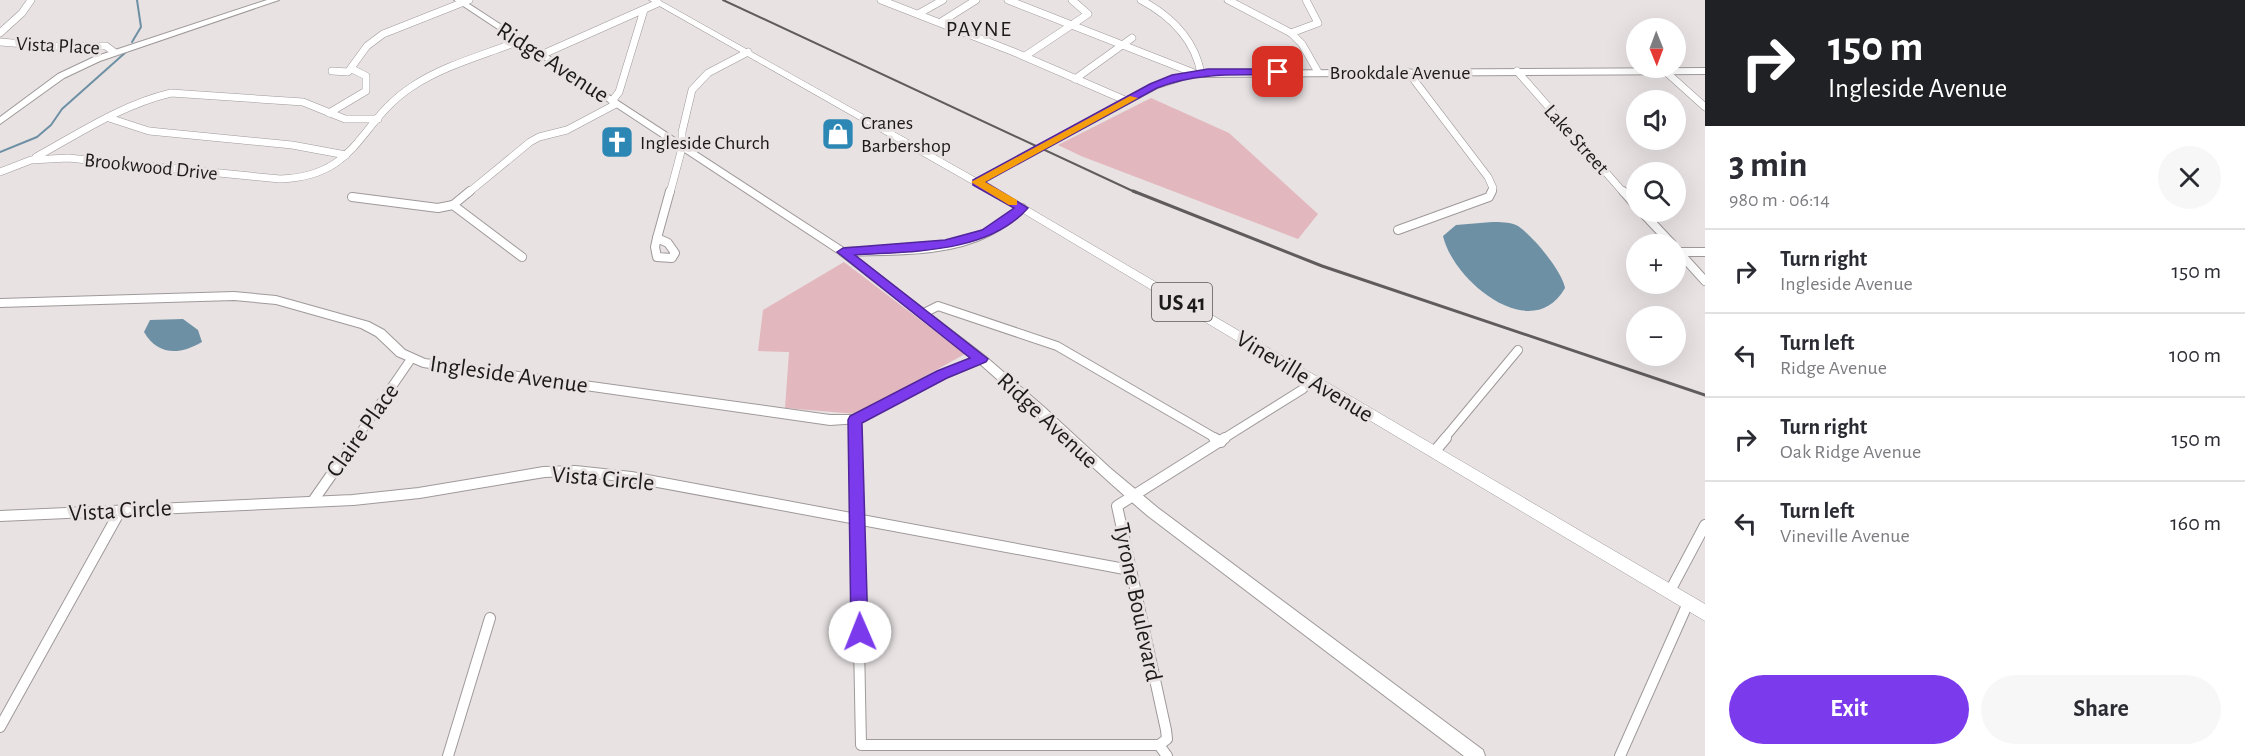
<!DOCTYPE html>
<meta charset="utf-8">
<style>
:root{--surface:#fff;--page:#f7f7f7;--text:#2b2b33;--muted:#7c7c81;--line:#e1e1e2;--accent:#7c3aed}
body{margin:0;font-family:"Alegreya Sans",sans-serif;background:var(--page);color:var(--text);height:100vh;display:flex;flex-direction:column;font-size:22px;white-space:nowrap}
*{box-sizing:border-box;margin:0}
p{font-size:20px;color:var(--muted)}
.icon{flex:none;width:33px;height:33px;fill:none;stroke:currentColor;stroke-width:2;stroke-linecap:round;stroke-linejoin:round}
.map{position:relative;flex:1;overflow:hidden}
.sheet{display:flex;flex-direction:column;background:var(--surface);width:540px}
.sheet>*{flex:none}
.banner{background:#202124;color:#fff;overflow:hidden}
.needle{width:39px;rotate:179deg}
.fabs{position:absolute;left:1626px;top:18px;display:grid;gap:12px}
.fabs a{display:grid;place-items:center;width:60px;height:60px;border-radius:50%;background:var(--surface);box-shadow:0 6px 24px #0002;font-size:30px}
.pin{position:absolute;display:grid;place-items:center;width:51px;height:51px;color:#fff;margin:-26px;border-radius:12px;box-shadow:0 3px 9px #0006}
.me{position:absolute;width:66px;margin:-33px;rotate:359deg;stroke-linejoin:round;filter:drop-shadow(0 0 4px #0008)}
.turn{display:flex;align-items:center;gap:21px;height:126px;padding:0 24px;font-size:27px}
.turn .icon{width:78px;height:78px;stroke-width:2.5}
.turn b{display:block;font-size:42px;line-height:51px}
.round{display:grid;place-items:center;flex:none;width:63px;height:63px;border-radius:32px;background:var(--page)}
.head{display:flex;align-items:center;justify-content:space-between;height:102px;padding:0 24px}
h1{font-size:36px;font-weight:600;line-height:45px}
.primary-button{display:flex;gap:12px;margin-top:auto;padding:12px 24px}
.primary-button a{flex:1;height:69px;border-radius:36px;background:var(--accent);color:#fff;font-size:24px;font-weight:600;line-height:69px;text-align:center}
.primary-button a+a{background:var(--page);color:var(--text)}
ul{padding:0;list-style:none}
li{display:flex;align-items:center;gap:18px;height:84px;padding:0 24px;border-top:2px solid var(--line)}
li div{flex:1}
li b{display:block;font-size:22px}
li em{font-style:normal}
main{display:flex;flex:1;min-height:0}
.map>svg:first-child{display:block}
</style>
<main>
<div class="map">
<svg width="1705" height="756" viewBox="0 0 1705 756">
<rect width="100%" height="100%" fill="#e8e2e3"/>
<g fill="#e2b7bd">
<path d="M 1151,98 L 1229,133 L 1318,214 L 1298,239 L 1081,156 L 1058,145 Z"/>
<path d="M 844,262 L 965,354 L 857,414 L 785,408 L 789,352 L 758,351 L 763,310 Z"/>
</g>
<g fill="#6e90a5">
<path d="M 1492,222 C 1500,222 1509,222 1516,225 C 1531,233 1562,271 1565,288 C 1532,346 1453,281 1443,236 L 1456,225 Z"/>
<path d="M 183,319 L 198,330 L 202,342 C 180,355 158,356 144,332 L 150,320 Z"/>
</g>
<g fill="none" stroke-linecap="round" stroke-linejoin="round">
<g stroke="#6e90a5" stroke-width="2">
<path d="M 132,42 L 141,27 L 137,0"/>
<path d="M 0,152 L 37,137 L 51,125 L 62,109 L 126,52"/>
</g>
<g stroke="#9f999a" stroke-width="8">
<g id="street-far2">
<path d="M 881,0 L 1014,52 L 1127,101"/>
<path d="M 1008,0 L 1194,73"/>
<path d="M 1141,0 C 1171,16 1194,38 1201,73"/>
<path d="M 1228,0 L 1291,33 L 1302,44 L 1318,72"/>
<path d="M 918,14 L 943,0"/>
<path d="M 941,22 L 976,0"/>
<path d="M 0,33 L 22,13 L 31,0"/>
<path d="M 1291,33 L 1318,23 L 1306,0"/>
<path d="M 0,42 L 49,46 L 106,46 L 114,52"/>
<path d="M 541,55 L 658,3"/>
<path d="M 1025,56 L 1088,14 L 1072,0"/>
<path d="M 332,71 L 348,72 L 367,46 L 383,34 L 469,0"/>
<path d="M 1517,71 L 1624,193"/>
<path d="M 1665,71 L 1705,107"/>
<path d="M 1408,72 L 1488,177 L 1493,188 L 1491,193"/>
<path d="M 1075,79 L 1132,38"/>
<path d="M 612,101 L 619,92 L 644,10"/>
<path d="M 329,113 L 366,91 L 366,76 L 352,69"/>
<path d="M 109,118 L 149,131 L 292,145 L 346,155"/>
<path d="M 36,157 C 80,133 121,105 171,93 L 303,102 L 345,119 L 378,119"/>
<path d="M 0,172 L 31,160 L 68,158 L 280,179 C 360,176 357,122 413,86 C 445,65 484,55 519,41"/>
<path d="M 468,193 L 530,142 L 539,137 L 567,130 L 616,104"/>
<path d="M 670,193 L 682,148 L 682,132 L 692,90 L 708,73 L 748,52"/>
</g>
</g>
<g stroke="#9f999a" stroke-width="10">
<g id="street-far1">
<path d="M 1623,191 L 1636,206"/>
<path d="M 352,197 L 438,208 L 453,205 L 522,257"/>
<path d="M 453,205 L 470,191"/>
<path d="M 1642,212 L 1672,244"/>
<path d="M 1398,230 L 1489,197 L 1492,191"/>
<path d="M 657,238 L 668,243 L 675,253 L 672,258 L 657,257 L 655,247 Z"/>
<path d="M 657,238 L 670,191"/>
<path d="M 1676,249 L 1705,281"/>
<path d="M 843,252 C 890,250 945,254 988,232 C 1001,226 1011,216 1022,208"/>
<path d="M 1679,252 L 1705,252"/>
<path d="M 922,314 L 938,306 L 1057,346 L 1217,439"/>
<path d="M 855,420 L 855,439"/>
<path d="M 356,439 L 411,359"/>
<path d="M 1223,439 L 1303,389 L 1312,380"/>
<path d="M 1444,439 L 1518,350"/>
</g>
</g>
<g stroke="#9f999a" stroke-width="12">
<g id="street">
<path d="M 855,438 L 861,745 L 1159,745 L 1167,756"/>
<path d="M 1214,438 L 1221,442"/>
<path d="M 1434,452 L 1446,438"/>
<path d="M 313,501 L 357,438"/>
<path d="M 0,516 L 353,500 L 419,493 L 544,472 L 575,471 L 631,477 L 1130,570"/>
<path d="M 1670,591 L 1705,525"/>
<path d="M 0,727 L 120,511"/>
<path d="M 1159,745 L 1167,739 L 1166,730 L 1117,506 L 1225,438"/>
<path d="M 448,756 L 490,618"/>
<path d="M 1620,756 L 1688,603"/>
</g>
</g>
<g stroke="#9f999a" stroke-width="2">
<g id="secondary">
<path d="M 267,0 L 279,0 L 100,61 L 64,78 L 0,124 L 0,117 L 58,74 L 94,57 Z"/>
<path d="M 454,0 L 463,0 L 847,250 L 985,356 L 1044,407 L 1110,468 L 1158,508 L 1483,750 L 1485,756 L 1464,756 L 1148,516 C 1090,467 1037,414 980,364 L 946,378 L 859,423 L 830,425 L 423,367 L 397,356 L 376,336 L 361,328 L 276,304 L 234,300 L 0,307 L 0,299 L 234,292 L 276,296 L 369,322 L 384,330 L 405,350 L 425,359 L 830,415 L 853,415 L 938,372 L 972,358 L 839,254 Z"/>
<path d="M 1705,68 L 1705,74 L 1192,77 L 1157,88 L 980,184 L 974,184 L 972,182 L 1151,84 L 1191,71 Z"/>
</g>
</g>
<g stroke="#9f999a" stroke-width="1">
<path id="primary" d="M 649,0 L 659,0 L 1026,206 L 1705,604 L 1705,621 L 1018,210 Z"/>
</g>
<use href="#street-far2" stroke="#fff" stroke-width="7"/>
<use href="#street-far1" stroke="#fff" stroke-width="8"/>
<use href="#street" stroke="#fff" stroke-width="10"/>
<use href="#secondary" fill="#fff" fill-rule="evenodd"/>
<use href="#primary" fill="#fff" fill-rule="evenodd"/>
<path stroke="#605c5d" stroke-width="2" d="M 723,0 L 1137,193"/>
<path stroke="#605c5d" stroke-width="3" d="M 1133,191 L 1322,266 L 1705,395"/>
</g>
<path fill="#7c3aed" stroke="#51269a" stroke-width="1.5" d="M 1208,69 L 1278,69 L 1283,72 L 1278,75 C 1236,75 1196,72 1157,88 L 985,182 L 1028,208 C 988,254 910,251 855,255 L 988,359 L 986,362 L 947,378 L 862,423 L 868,632 L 866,638 L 860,640 L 854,638 L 851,632 L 848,420 L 850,416 L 937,371 L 970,358 L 837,252 L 843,248 L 945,240 L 982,230 L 1014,208 L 973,185 L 973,180 L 1150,84 L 1172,75 Z"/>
<path fill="#f59e0b" d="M 1130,96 L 1138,98 L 985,182 L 1017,200 L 1017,205 L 1009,205 L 971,182 Z"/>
<defs>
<g id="shop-square" transform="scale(1.725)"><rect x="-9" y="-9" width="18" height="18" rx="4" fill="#2d87b5" stroke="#e8e2e3"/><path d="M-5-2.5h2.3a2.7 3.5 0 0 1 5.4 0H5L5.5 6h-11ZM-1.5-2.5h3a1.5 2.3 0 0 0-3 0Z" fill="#fff"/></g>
<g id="church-square" transform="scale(1.725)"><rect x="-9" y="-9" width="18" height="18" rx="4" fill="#2d87b5" stroke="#e8e2e3"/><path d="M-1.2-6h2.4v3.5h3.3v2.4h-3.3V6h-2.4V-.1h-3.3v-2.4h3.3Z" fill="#fff"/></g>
</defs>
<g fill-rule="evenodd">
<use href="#shop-square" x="838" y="134"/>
<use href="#church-square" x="617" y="142"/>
</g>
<g text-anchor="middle" stroke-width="6" stroke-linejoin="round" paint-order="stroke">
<g font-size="20" fill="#1c1a1a" stroke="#e8e2e3">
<text transform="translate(58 45) rotate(3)" y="7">Vista Place</text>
<text x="1400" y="79">Brookdale Avenue</text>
<text transform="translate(1577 139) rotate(48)" y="7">Lake Street</text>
<text transform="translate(151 166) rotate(6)" y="7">Brookwood Drive</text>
</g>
<g font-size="20" fill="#1c1a1a" stroke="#e8e2e3" text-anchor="start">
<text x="861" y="129">Cranes<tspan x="861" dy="23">Barbershop</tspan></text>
<text x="640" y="149">Ingleside Church</text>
</g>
<g font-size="22" letter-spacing="1.5" fill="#1c1a1a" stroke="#e8e2e3">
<text x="979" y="36">PAYNE</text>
</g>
<rect fill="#e8e2e3" stroke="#595656" stroke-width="1.5" x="1152" y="283" width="60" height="38" rx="4.5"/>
<g font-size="22" font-weight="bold" fill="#1c1a1a">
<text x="1182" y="310">US 41</text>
</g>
<g font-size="24" fill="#1c1a1a" stroke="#e8e2e3">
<text transform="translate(553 62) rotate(33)" y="8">Ridge Avenue</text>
<text transform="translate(509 374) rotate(8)" y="8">Ingleside Avenue</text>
<text transform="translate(1305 376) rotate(31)" y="8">Vineville Avenue</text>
<text transform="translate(1048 420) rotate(43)" y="8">Ridge Avenue</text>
<text transform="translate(362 430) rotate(-55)" y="8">Claire Place</text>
<text transform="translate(603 478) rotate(5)" y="8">Vista Circle</text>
<text transform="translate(120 510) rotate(-3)" y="8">Vista Circle</text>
<text transform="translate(1138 602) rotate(78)" y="8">Tyrone Boulevard</text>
</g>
</g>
</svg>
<div class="fabs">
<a><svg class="needle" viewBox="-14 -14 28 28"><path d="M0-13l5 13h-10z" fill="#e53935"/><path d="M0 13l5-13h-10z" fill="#7c7c81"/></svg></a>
<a><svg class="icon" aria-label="sound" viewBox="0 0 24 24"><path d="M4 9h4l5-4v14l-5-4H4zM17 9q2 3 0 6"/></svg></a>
<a><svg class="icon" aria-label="search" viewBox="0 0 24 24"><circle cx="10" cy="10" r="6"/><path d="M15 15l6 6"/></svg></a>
<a>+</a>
<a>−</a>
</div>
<div class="pin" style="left:1278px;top:72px;background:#d93025"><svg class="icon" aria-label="arrive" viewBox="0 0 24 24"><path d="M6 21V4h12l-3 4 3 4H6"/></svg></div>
<svg class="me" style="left:860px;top:632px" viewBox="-20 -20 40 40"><circle r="19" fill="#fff"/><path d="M0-13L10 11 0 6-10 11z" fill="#7c3aed"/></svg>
</div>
<section class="sheet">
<div class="banner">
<div class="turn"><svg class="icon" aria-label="right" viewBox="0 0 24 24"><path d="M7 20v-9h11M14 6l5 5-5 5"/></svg><div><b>150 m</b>Ingleside Avenue</div></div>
</div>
<div class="head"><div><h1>3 min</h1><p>980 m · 06:14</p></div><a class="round"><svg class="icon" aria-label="close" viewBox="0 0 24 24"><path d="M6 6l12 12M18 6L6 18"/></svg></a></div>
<ul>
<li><svg class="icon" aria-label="right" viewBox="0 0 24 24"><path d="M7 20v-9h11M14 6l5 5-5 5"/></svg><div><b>Turn right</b><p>Ingleside Avenue</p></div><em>150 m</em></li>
<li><svg class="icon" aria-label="left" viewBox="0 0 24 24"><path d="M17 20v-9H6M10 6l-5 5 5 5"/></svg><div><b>Turn left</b><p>Ridge Avenue</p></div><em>100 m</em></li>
<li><svg class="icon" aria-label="right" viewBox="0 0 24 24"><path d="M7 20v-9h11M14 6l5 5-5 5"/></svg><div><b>Turn right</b><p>Oak Ridge Avenue</p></div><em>150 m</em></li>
<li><svg class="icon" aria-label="left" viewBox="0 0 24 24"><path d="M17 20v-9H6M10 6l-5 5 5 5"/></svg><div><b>Turn left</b><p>Vineville Avenue</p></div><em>160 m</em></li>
</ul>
<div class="primary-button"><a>Exit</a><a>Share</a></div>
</section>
</main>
